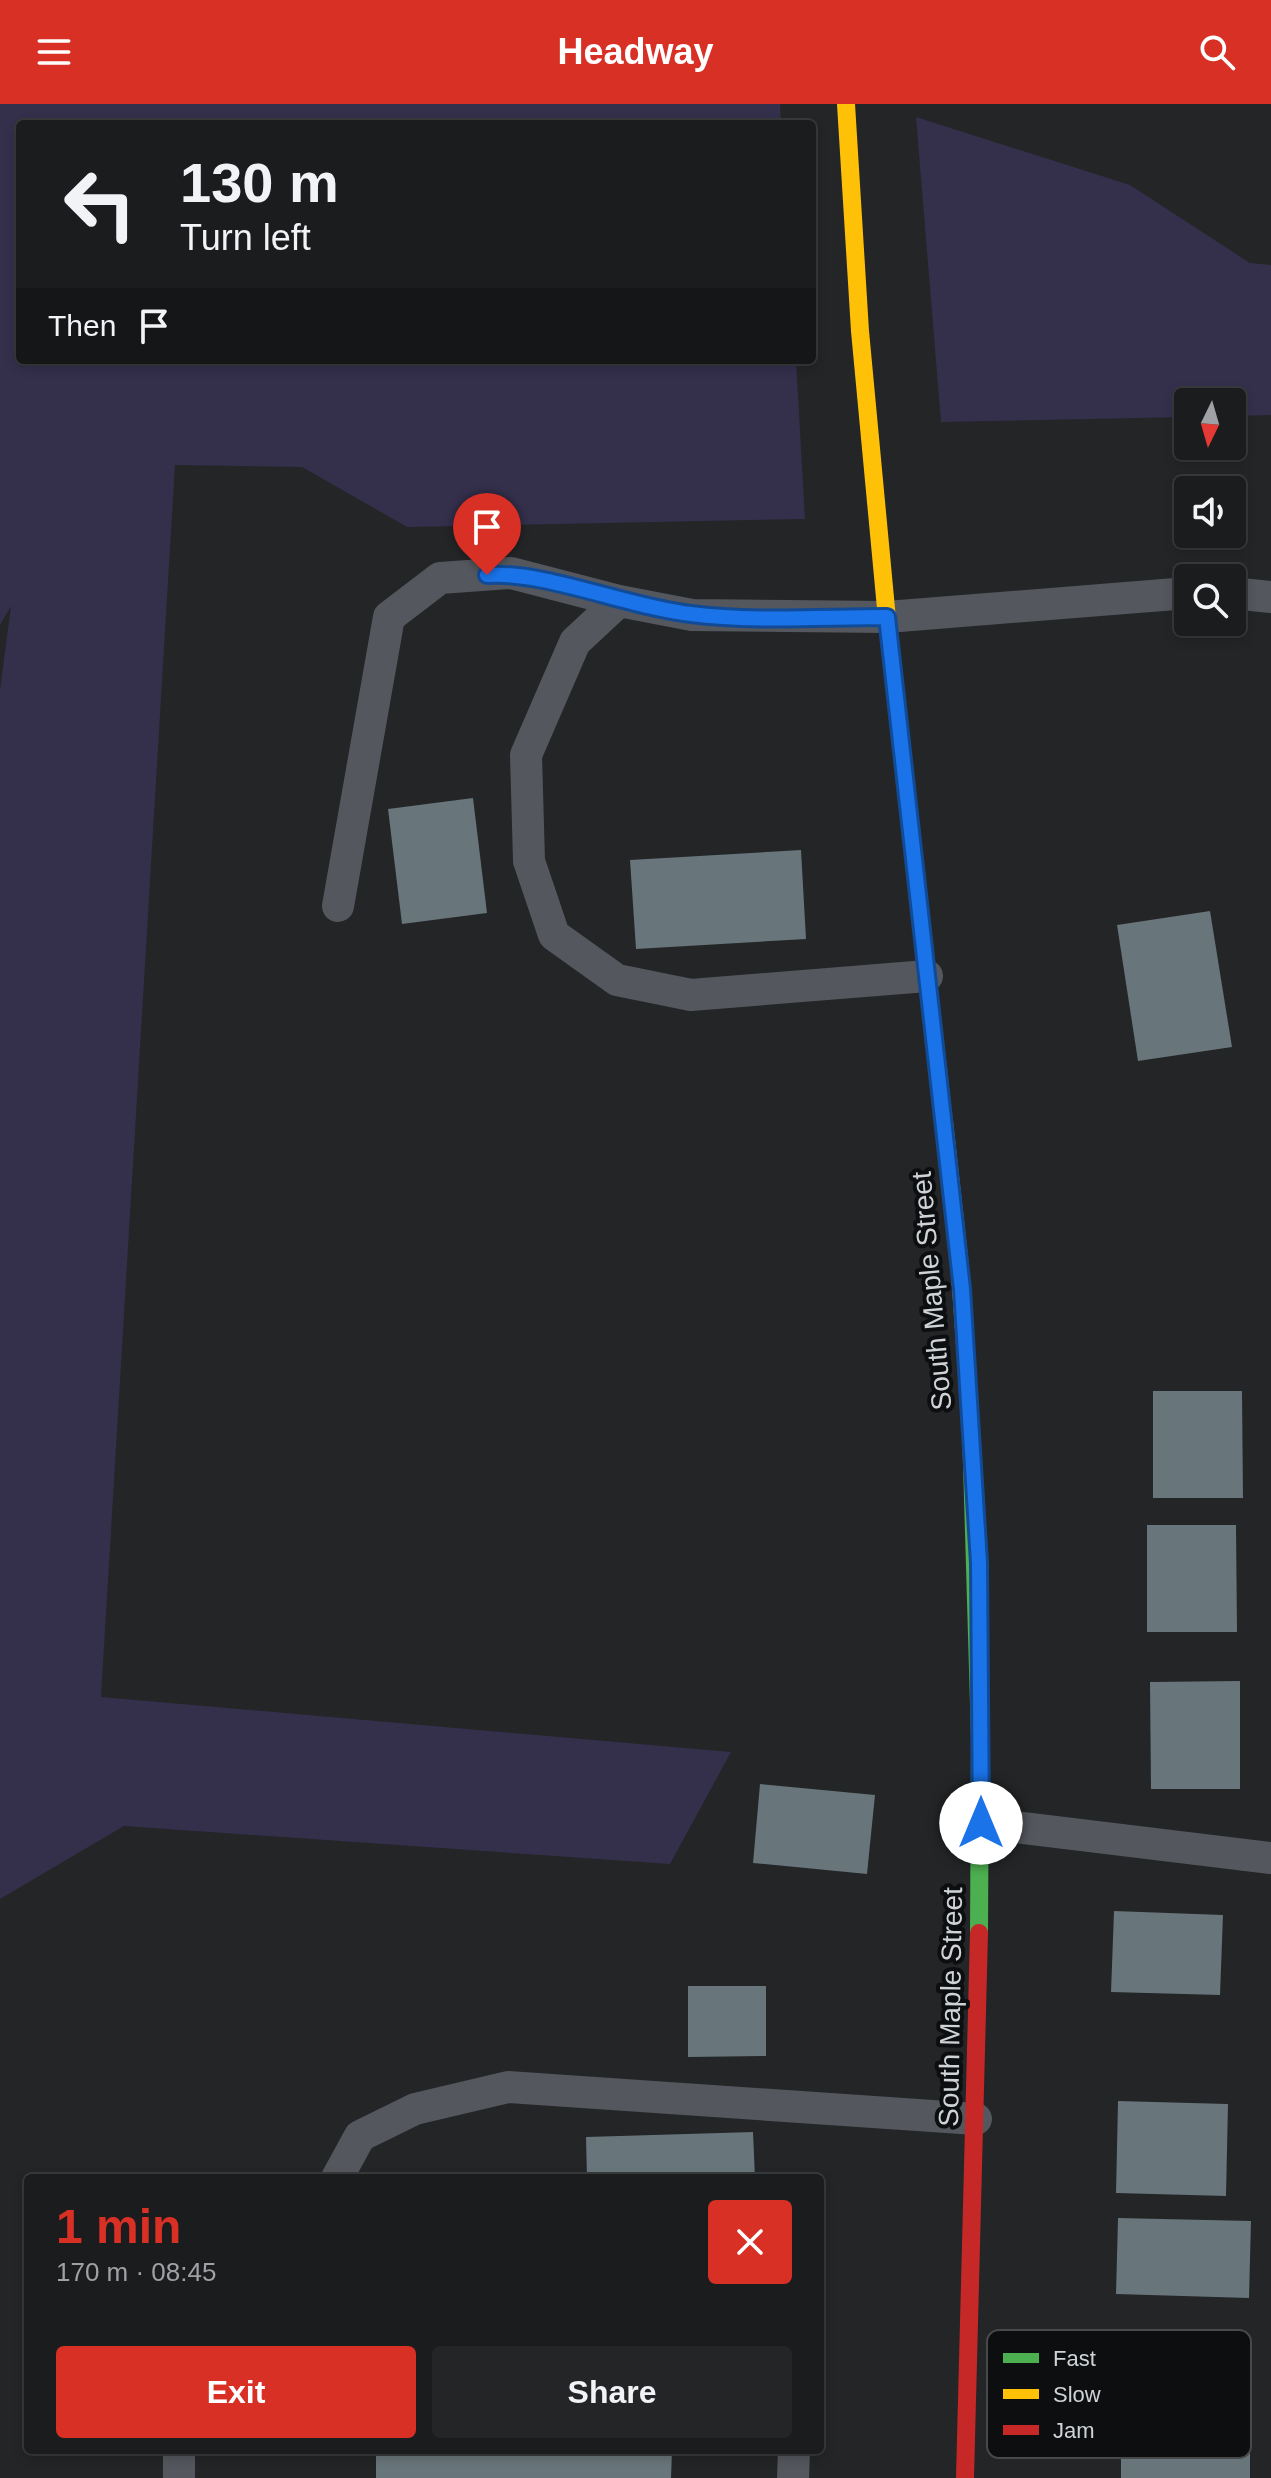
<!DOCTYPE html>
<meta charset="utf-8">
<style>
:root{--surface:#1a1c1d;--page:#232526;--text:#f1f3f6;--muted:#9fa1a4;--line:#383a3b;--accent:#d93025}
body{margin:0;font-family:Helvetica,sans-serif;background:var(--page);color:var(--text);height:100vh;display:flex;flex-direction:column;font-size:30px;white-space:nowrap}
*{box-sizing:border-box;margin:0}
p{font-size:26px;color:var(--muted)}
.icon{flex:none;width:44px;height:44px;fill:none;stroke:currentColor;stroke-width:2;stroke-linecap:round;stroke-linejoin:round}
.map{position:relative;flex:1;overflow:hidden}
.sheet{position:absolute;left:24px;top:2070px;width:800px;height:280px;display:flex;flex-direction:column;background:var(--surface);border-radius:8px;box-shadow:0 4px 12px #0003,0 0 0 2px var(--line)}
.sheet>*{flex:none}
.hud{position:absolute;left:16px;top:16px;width:800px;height:244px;border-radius:8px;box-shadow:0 4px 12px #0003,0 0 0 2px var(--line);background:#1a1c1d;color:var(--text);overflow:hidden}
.needle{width:52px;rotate:185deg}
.tools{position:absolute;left:1174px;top:284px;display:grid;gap:16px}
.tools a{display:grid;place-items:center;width:72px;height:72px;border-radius:8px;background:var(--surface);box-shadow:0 4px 12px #0003,0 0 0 2px var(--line);font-size:40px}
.pin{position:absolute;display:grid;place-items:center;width:68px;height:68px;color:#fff;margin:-82px -34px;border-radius:50% 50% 50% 0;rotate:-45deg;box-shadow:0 0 8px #0007}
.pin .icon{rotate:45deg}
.me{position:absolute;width:88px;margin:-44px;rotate:0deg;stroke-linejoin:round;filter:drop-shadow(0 0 6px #0008)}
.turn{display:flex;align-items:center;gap:28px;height:168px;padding:0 32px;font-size:36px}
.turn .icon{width:104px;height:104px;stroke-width:2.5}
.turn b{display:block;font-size:56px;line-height:68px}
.then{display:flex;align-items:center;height:76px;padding:0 32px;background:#0003;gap:16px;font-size:30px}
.round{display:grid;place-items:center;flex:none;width:84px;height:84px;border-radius:8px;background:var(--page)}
.headline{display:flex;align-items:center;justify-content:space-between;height:136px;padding:0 32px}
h1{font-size:48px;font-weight:800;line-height:60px;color:var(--accent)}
.cta{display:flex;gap:16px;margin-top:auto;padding:16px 32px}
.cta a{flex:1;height:92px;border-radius:8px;background:var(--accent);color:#fff;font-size:32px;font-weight:800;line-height:92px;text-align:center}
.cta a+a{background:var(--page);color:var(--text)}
header{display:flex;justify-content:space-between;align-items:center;height:104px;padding:0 32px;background:var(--accent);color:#fff;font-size:36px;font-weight:800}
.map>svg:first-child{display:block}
</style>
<header><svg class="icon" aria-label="menu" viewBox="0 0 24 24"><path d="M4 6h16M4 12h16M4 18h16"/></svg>Headway<svg class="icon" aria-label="search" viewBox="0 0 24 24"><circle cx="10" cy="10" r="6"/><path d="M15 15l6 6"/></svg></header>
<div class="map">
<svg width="1271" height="2374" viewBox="0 0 1271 2374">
<rect width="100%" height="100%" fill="#232527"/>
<g fill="#342f4b">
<path d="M 0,0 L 780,0 L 781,20 L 20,20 L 20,256 L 796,256 L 805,415 L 407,423 L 302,363 L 175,361 L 101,1593 L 731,1648 L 670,1760 L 124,1722 L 0,1795 L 0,586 L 11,502 L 0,521 Z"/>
<path d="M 916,13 L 1130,81 L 1250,159 L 1271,161 L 1271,311 L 1232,312 L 1232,298 L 1188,298 L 1188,313 L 941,318 Z"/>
</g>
<g fill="#68757a">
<path d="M 473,694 L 487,809 L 402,820 L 388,705 Z"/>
<path d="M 801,746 L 806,835 L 636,845 L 630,756 Z"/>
<path d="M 1210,807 L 1232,943 L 1138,957 L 1117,821 Z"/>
<path d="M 1153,1287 L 1242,1287 L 1243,1394 L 1153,1394 Z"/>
<path d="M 1147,1421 L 1236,1421 L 1237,1528 L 1147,1528 Z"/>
<path d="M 1240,1577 L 1240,1685 L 1151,1685 L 1150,1578 Z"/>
<path d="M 760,1680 L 875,1691 L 867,1770 L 753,1759 Z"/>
<path d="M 1114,1807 L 1223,1811 L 1220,1891 L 1111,1888 Z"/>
<path d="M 688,1882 L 766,1882 L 766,1952 L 688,1953 Z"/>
<path d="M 1118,1997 L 1228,2000 L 1226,2092 L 1116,2089 Z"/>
<path d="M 753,2028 L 755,2074 L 587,2074 L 586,2033 Z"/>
<path d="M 1118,2114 L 1251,2117 L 1249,2194 L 1116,2190 Z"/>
<path d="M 376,2346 L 672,2346 L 671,2374 L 376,2374 Z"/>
<rect x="1121" y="2348" width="129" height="26"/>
</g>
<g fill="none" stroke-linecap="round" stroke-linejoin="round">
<g stroke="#54575d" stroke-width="32">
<path d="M 1232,489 L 1271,493"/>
<path d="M 619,497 L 575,538 L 526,651 L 529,757 L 554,831 L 617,876 L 691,891 L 927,872"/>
<path d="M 338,802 L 389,513 L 440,474 L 511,469 L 619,497 L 692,511 L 887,513 L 1188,489"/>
<path d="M 981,1719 L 1271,1754"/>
<path d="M 337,2074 L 360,2032 L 415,2005 L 508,1983 L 976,2015"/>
<path d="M 179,2346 L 179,2374"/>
<path d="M 793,2374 L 794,2346"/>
</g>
<path stroke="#4caf50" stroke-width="18" d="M 971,1326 L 980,1634 L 979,1829"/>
<g stroke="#ffc107" stroke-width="18">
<path d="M 846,0 L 860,227 L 887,515"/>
<path d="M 944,1018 L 959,1154 L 971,1326"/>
</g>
<g stroke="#c62828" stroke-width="18">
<path d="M 887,515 L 944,1018"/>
<path d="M 965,2374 L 979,1829"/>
</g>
</g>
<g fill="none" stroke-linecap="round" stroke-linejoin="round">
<g stroke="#114b97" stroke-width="20">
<path id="route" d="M 487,471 C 545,467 628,503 691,510 C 752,518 824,513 887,513 L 962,1185 L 979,1459 L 981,1719"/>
</g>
<use href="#route" stroke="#1a73e8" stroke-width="14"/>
</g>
<g text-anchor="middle" stroke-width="8" stroke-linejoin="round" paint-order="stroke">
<g font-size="28" fill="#d0d3d6" stroke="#0c0e10">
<text transform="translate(931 1187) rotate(-95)" y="10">South Maple Street</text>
<text transform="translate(950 1903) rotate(-89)" y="10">South Maple Street</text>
</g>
</g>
<rect x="987" y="2226" width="264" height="128" rx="12" fill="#0c0e10" stroke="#47494b" stroke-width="2"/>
<rect x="1003" y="2249" width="36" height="10" fill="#4caf50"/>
<rect x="1003" y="2285" width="36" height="10" fill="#ffc107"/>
<rect x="1003" y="2321" width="36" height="10" fill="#c62828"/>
<g font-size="22" fill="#d0d3d6">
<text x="1053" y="2262">Fast</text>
<text x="1053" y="2298">Slow</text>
<text x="1053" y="2334">Jam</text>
</g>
</svg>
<div class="tools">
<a><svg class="needle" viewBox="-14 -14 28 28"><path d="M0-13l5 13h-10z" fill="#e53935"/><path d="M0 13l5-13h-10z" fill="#9fa1a4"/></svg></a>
<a><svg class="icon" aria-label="sound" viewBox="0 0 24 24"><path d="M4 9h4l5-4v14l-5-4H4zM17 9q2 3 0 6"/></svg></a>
<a><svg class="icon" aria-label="search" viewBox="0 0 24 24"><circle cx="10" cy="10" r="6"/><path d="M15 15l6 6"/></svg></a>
</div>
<div class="pin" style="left:487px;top:471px;background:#d93025"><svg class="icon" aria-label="arrive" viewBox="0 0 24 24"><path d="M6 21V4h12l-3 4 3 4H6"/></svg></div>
<svg class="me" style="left:981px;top:1719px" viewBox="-20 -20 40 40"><circle r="19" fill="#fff"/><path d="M0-13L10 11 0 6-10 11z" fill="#1a73e8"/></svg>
<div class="hud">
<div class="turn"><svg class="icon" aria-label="left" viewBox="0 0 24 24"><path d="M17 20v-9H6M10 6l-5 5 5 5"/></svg><div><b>130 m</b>Turn left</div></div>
<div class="then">Then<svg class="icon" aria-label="arrive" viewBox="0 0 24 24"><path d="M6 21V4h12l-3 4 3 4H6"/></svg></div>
</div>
<section class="sheet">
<div class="headline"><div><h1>1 min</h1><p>170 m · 08:45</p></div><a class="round" style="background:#d93025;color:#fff"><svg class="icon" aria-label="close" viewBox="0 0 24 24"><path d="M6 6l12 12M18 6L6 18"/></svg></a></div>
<div class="cta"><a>Exit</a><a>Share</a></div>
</section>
</div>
